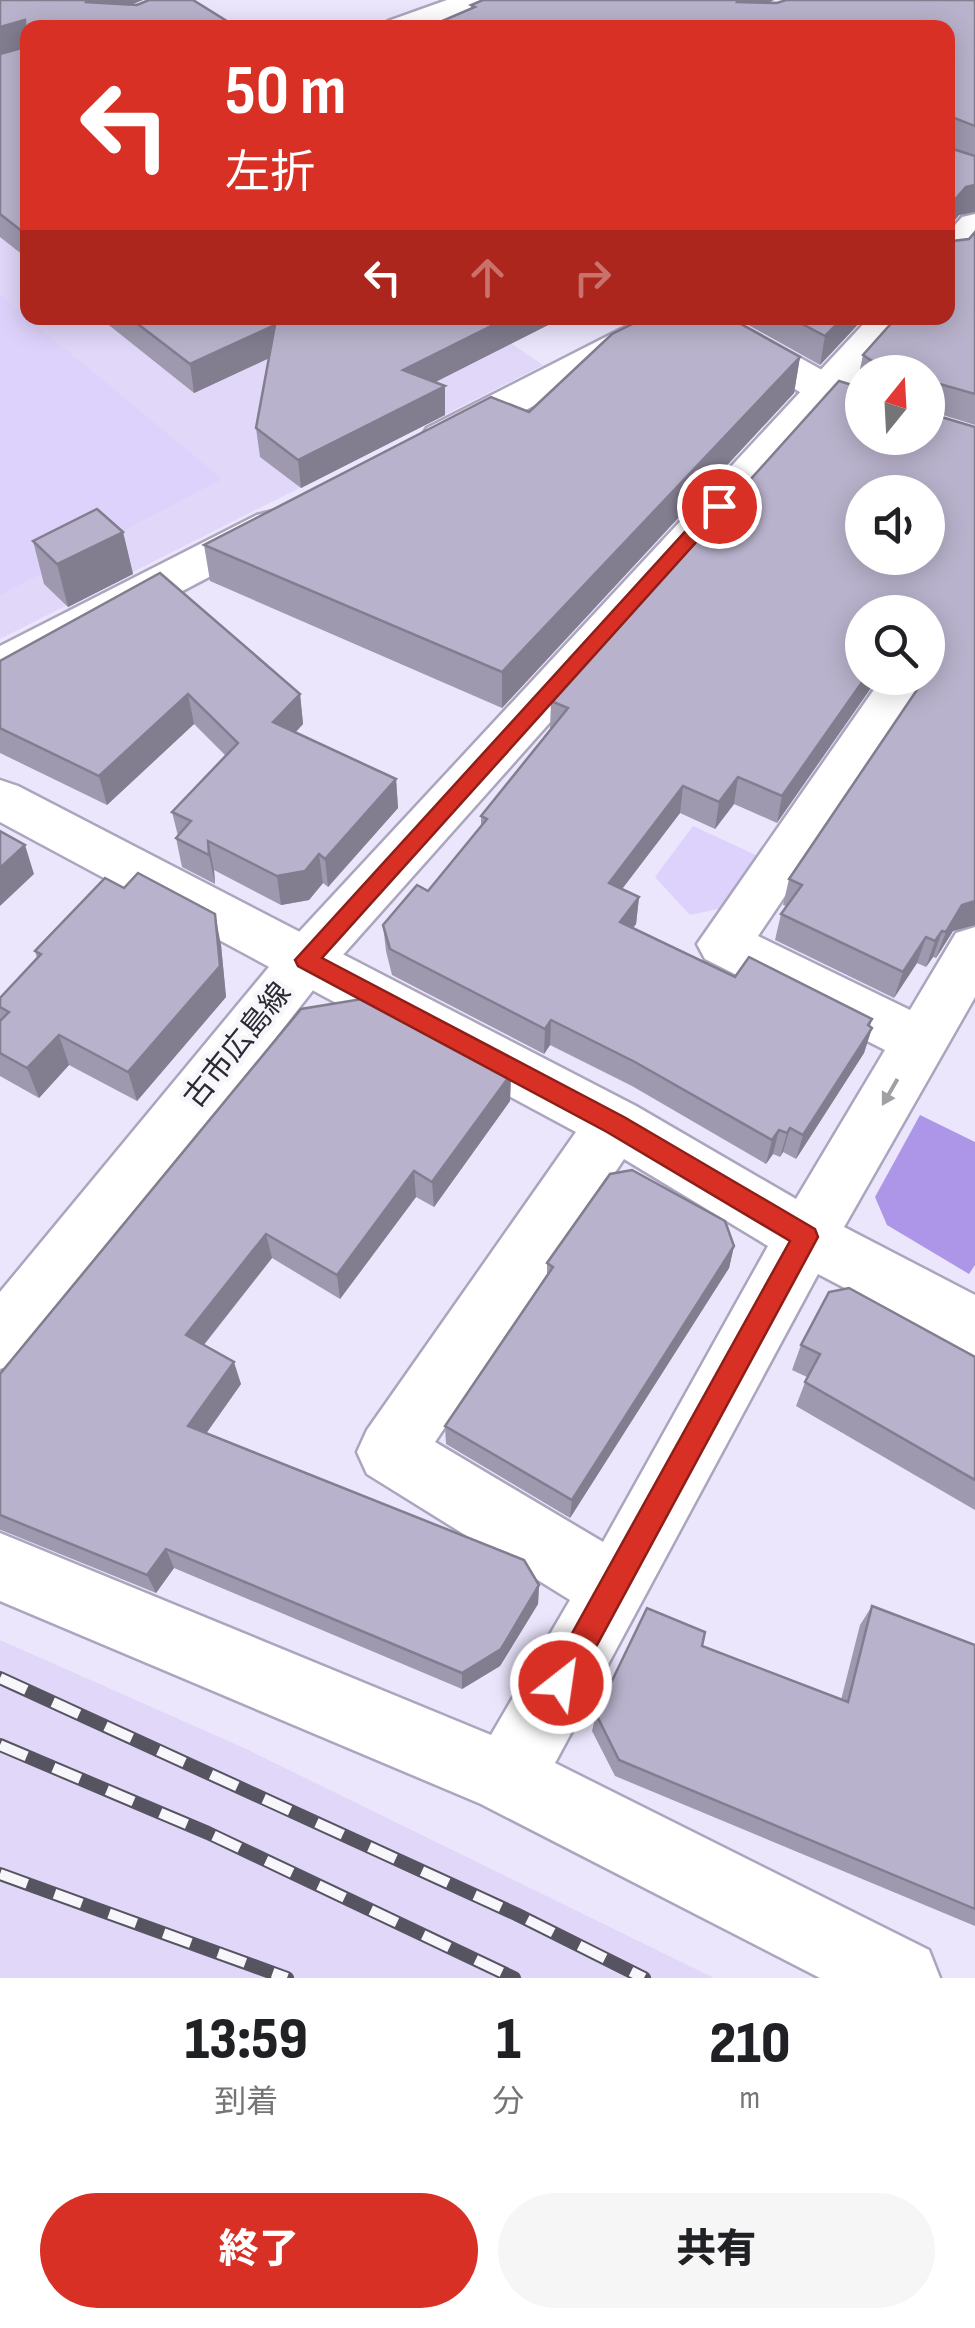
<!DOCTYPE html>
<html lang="ja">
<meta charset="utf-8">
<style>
:root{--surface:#fff;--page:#f6f6f6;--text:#202124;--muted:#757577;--accent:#d93025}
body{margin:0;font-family:"Sofia Sans Condensed","Noto Sans JP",sans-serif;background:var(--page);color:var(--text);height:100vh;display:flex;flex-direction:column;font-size:38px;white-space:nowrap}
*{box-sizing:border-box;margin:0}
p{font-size:32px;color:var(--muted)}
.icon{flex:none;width:55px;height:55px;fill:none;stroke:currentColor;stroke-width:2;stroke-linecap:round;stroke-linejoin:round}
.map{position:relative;height:1978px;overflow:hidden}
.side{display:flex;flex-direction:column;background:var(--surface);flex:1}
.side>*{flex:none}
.top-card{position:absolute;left:20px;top:20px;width:935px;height:305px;border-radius:20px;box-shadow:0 5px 25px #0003;background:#d93025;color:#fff;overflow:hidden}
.needle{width:65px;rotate:18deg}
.tools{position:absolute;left:845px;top:355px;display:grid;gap:20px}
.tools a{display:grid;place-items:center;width:100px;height:100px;border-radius:50%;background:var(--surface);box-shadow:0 5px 25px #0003;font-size:50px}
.pin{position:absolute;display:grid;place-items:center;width:85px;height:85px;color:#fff;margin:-42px;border:5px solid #fff;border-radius:50%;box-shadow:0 2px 10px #0007}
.me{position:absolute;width:110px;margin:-55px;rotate:30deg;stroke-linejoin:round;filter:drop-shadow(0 0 8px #0008)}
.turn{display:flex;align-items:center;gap:35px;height:210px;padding:0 40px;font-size:45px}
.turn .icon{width:130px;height:130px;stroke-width:2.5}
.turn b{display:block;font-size:70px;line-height:85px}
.lanes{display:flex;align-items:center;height:95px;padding:0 40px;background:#0003;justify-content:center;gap:50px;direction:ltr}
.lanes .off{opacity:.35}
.eta{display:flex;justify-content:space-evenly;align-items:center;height:170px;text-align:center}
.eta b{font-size:60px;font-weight:800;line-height:70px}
.action{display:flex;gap:20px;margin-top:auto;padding:20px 40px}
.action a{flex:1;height:115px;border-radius:60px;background:var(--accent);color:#fff;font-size:40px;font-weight:800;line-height:115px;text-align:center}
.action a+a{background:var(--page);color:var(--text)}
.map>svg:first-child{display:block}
</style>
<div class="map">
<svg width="975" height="1978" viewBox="0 0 975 1978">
<rect width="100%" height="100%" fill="#ebe6fc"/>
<g fill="#e0d7f9">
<path d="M 27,68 L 28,318 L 473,318 L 543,365 L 0,639 L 0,79 Z"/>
<path d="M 0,1640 L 244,1748 L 714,1978 L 0,1978 Z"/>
</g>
<g fill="#ddd2fb">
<path d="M 0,295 L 222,479 L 0,595 Z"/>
<path d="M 693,826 L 758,856 L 722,908 L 690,915 L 655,877 Z"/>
</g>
<path fill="#ad95e8" d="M 920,1115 L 975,1142 L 975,1265 L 969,1274 L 887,1225 L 875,1197 Z"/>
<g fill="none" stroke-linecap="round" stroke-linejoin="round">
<g stroke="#aba5be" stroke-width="5">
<g id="minor">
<path d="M 447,0 L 493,0 L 488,7 L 432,28 L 384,28 L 388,21 Z"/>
<path d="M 643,318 L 692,318 L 686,326 L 457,446 L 442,450 L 427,446 L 421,437 L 427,428 Z"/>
<path d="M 732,324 L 746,328 L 840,380 L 862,389 L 862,415 L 810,398 L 718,344 L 712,336 L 718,328 Z"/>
<path d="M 273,511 L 289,515 L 295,525 L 289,535 L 17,678 L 0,683 L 0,646 L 257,515 Z"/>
<path d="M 928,672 L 931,678 L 924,690 L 758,936 L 910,1010 L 956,933 L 975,927 L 975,997 L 844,1227 L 975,1295 L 975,1356 L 818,1274 L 555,1763 L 929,1950 L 940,1978 L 820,1978 L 481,1804 L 0,1601 L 0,1533 L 491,1735 L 570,1600 L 367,1474 L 357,1452 L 367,1430 L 576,1132 L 0,822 L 0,780 L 18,786 L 636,1106 L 796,1199 L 885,1050 L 705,959 L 697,944 L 882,678 L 928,678 ZM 624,1159 L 768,1246 L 603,1542 L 435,1442 Z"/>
</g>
</g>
<g stroke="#aba5be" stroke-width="5">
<g id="secondary">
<path d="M 975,214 L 975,248 L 961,263 L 948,266 L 948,233 L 962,217 Z"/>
<path d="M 869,318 L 910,318 L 325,975 L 22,1361 L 0,1369 L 0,1292 L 287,945 Z"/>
</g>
</g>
<use href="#minor" fill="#fff" fill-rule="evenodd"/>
<use href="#secondary" fill="#fff" fill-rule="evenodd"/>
<g stroke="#565460" stroke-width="14">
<g id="rail">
<path d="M 0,1678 L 516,1914 L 644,1978"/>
<path d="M 0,1745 L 208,1833 L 514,1978"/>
<path d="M 0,1874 L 287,1978"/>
</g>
</g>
<use href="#rail" stroke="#f7f6fb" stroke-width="10" stroke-dasharray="29" stroke-linecap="butt"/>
</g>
<g fill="#9f99af">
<path d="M 0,0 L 143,0 L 131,4 L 193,0 L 28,28 L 28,259 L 0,237 Z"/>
<path d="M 975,0 L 975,156 L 953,147 L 975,156 L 975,212 L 959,215 L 952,223 L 952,241 L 969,239 L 975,232 L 975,425 L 930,411 L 929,413 L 975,427 L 975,925 L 953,931 L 936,958 L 933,957 L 926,967 L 917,963 L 894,998 L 775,940 L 781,914 L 786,906 L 783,905 L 789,879 L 930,670 L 929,668 L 928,670 L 928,612 L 862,612 L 777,823 L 734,804 L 715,829 L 680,813 L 622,889 L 639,897 L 636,924 L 633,928 L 735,977 L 872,1028 L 864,1053 L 796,1159 L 783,1152 L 780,1157 L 773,1154 L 766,1164 L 632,1086 L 550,1045 L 544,1054 L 392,975 L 386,951 L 383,925 L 428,891 L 481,826 L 481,816 L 551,729 L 550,728 L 551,701 L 862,438 L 928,372 L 862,372 L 862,387 L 857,383 L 863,355 L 948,318 L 948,28 L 471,9 L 471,5 Z"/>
<path d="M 100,318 L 562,318 L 435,382 L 445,415 L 301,488 L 260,457 L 256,428 L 269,358 L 194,393 Z"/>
<path d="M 736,318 L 864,318 L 820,365 Z"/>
<path d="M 800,357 L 794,393 L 502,708 L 210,581 L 204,545 L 529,412 Z"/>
<path d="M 123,532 L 133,574 L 68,607 L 44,584 L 33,541 Z"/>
<path d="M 0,661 L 300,694 L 303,724 L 295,733 L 396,779 L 398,808 L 328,887 L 323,883 L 309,900 L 281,905 L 214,870 L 215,884 L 182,867 L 176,838 L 178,836 L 172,812 L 226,756 L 194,724 L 107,805 L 0,753 Z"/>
<path d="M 221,945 L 226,997 L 137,1101 L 69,1065 L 39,1098 L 0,1076 L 0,998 L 37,958 L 35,951 Z"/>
<path d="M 511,1074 L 510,1101 L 434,1207 L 416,1197 L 340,1299 L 272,1258 L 204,1345 L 241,1384 L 206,1433 L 539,1585 L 538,1604 L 500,1666 L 462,1689 L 174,1568 L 156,1593 L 1,1530 L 0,1530 L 0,1374 Z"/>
<path d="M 734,1246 L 729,1268 L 570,1518 L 446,1444 L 445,1426 L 547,1277 L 547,1263 Z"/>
<path d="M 801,1345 L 975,1357 L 975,1510 L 796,1406 L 807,1377 L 792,1370 Z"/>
<path d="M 872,1606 L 975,1645 L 975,1926 L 615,1776 L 592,1731 L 596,1714 L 702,1646 L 841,1700 L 860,1625 Z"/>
</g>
<g fill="#827d8f">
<path d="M 87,0 L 143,0 L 98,18 L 92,28 Z"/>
<path d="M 738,0 L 774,0 L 740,18 Z"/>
<path d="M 25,20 L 28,48 L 0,56 L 0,27 Z"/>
<path d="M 975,185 L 975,212 L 959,215 L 948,228 L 952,203 L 966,187 Z"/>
<path d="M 507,318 L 562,318 L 404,398 L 403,370 Z"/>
<path d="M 843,318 L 864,318 L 820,365 L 825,336 Z"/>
<path d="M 275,325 L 278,354 L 194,393 L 190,364 Z"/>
<path d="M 800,357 L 794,393 L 502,708 L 502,672 Z"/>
<path d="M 445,386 L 445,415 L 301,488 L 298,460 Z"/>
<path d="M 123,532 L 133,574 L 68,607 L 57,564 Z"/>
<path d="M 937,640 L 929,668 L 928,670 L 928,663 L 932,646 Z"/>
<path d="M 865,678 L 878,678 L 777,823 L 782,796 Z"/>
<path d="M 188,694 L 194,724 L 107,805 L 99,776 Z"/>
<path d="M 300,694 L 303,724 L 277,752 L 273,722 Z"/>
<path d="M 738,777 L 734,804 L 715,829 L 719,802 Z"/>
<path d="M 396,779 L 398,808 L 328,887 L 325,859 Z"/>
<path d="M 683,786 L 680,813 L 606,910 L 609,883 Z"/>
<path d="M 208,841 L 214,870 L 215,884 L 209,855 Z"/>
<path d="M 25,845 L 34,874 L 0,906 L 0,868 Z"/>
<path d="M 319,854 L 323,883 L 309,900 L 281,905 L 277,876 Z"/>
<path d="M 639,897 L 636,924 L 618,948 L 620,922 Z"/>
<path d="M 975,901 L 975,925 L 953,931 L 936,958 L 946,932 L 962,905 Z"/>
<path d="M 215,914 L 221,945 L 226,997 L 137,1101 L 128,1072 Z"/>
<path d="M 942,931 L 933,957 L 926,967 L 935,941 Z"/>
<path d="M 926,937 L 917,963 L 894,998 L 903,972 Z"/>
<path d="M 872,1019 L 867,1036 L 872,1028 L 864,1053 L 796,1159 L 803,1135 Z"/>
<path d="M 551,1020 L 550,1045 L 544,1054 L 545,1029 Z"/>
<path d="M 59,1035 L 69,1065 L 39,1098 L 27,1068 Z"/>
<path d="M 511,1074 L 510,1101 L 434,1207 L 432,1182 Z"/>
<path d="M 790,1128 L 783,1152 L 780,1157 L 787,1133 Z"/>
<path d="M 779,1130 L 773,1154 L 766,1164 L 772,1140 Z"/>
<path d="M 414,1171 L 416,1197 L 340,1299 L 337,1275 Z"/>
<path d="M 266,1234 L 272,1258 L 193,1358 L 186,1335 Z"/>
<path d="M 734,1246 L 729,1268 L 570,1518 L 572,1500 Z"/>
<path d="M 234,1362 L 241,1384 L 196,1448 L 188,1426 Z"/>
<path d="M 166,1549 L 174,1568 L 156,1593 L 147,1575 Z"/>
<path d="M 539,1585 L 538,1604 L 500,1666 L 462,1689 L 462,1673 Z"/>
</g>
<g fill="#b9b2cc" stroke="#827d8f" stroke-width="2.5" fill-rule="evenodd">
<path d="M 0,0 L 87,0 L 86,2 L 137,5 L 149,0 L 193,0 L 238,28 L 28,28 L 28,236 L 0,214 L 0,54 L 25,47 L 25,20 L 0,27 Z"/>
<path d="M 483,0 L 738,0 L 737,2 L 777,3 L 786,0 L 975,0 L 975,126 L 952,117 L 953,149 L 975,156 L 975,185 L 966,187 L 952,203 L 952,241 L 969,239 L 975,232 L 975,394 L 933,382 L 931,406 L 928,406 L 928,372 L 871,372 L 872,361 L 863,355 L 896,318 L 948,318 L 948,28 L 426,28 L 475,7 L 471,5 Z"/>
<path d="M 130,318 L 507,318 L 403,370 L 445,386 L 298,460 L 256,428 L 275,325 L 190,364 Z"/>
<path d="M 645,318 L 730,318 L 800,357 L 502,672 L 204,545 L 491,397 L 529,412 L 612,334 Z"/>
<path d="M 791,318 L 843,318 L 825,336 Z"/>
<path d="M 839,381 L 862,388 L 862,438 L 928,438 L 928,413 L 975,427 L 975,901 L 962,905 L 946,932 L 942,931 L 935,941 L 926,937 L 903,972 L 781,914 L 802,885 L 789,879 L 925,678 L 928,678 L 928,674 L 942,652 L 937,640 L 932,646 L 928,646 L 928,612 L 862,612 L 862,678 L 865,678 L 782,796 L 738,777 L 719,802 L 683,786 L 609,883 L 639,897 L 620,922 L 735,977 L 749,957 L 872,1019 L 868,1025 L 872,1028 L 803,1135 L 790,1128 L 787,1133 L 779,1130 L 772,1140 L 635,1062 L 551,1020 L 545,1029 L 390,949 L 383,925 L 417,885 L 428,891 L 487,819 L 481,816 L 568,708 L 551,701 ZM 862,492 L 928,492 L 928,558 L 862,558 Z"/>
<path d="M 97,509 L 123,532 L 57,564 L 33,541 Z"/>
<path d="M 160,573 L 300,694 L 273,722 L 396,779 L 325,859 L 319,854 L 305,871 L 277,876 L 208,841 L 209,855 L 176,838 L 191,821 L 172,812 L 238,743 L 188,694 L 99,776 L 0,728 L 0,661 Z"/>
<path d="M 0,831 L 25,845 L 0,868 Z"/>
<path d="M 138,873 L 215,914 L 220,966 L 128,1072 L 59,1035 L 27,1068 L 0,1053 L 0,1021 L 9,1012 L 0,1007 L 0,998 L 41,954 L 35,951 L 105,878 L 124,888 Z"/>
<path d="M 368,998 L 511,1074 L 432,1182 L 414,1171 L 337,1275 L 266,1234 L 186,1335 L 234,1362 L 188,1426 L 524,1560 L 539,1585 L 501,1649 L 462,1673 L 166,1549 L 147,1575 L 0,1515 L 0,1374 L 301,1009 Z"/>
<path d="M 632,1170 L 725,1221 L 734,1246 L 572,1500 L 445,1426 L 553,1267 L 547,1263 L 610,1174 Z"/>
<path d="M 849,1288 L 975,1357 L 975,1480 L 805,1382 L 820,1354 L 801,1345 L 829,1292 Z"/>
<path d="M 872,1606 L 975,1645 L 975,1909 L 619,1760 L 596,1714 L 647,1608 L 705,1632 L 702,1646 L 848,1702 Z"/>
</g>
<defs><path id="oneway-solid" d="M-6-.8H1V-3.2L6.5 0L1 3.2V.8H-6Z" transform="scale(2.5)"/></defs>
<use fill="#a09fa3" href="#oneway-solid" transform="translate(890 1092) rotate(120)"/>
<path fill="#d93025" stroke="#8d1f18" stroke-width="2.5" d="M 719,500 L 728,506 L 725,510 L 322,958 L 624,1117 L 815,1229 L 818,1237 L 571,1693 L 561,1698 L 550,1693 L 546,1683 L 550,1673 L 790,1241 L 607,1132 L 298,966 L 295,960 L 712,502 Z"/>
<g text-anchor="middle" stroke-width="9" stroke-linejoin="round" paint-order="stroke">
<g font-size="30" fill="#2b2933" stroke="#f7f6fb">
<text transform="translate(237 1045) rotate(-51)" y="10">古市広島線</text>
</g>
</g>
</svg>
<div class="tools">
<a><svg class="needle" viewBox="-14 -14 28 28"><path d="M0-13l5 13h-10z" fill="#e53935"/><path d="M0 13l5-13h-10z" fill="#757577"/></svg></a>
<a><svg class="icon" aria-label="sound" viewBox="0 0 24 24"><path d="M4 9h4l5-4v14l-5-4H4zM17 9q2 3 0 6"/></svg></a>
<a><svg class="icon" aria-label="search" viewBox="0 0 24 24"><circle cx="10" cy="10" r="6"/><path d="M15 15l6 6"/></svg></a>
</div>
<div class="pin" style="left:719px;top:506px;background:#d93025"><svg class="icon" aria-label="arrive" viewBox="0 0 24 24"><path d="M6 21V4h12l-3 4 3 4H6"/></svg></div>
<svg class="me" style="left:561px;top:1683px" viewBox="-20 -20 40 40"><circle r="17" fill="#d93025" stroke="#fff" stroke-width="3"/><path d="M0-11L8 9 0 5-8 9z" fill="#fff"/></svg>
<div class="top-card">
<div class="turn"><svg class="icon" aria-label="left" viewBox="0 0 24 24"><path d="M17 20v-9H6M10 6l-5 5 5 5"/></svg><div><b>50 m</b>左折</div></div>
<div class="lanes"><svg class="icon" aria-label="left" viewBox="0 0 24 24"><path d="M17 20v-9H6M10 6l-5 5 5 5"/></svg><svg class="icon off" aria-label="ahead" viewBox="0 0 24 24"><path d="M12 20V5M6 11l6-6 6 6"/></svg><svg class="icon off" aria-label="right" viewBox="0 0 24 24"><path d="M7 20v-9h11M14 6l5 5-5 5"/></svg></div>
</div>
</div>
<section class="side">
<div class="eta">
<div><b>13:59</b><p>到着</p></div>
<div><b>1</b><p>分</p></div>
<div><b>210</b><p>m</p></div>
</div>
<div class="action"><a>終了</a><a>共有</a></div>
</section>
